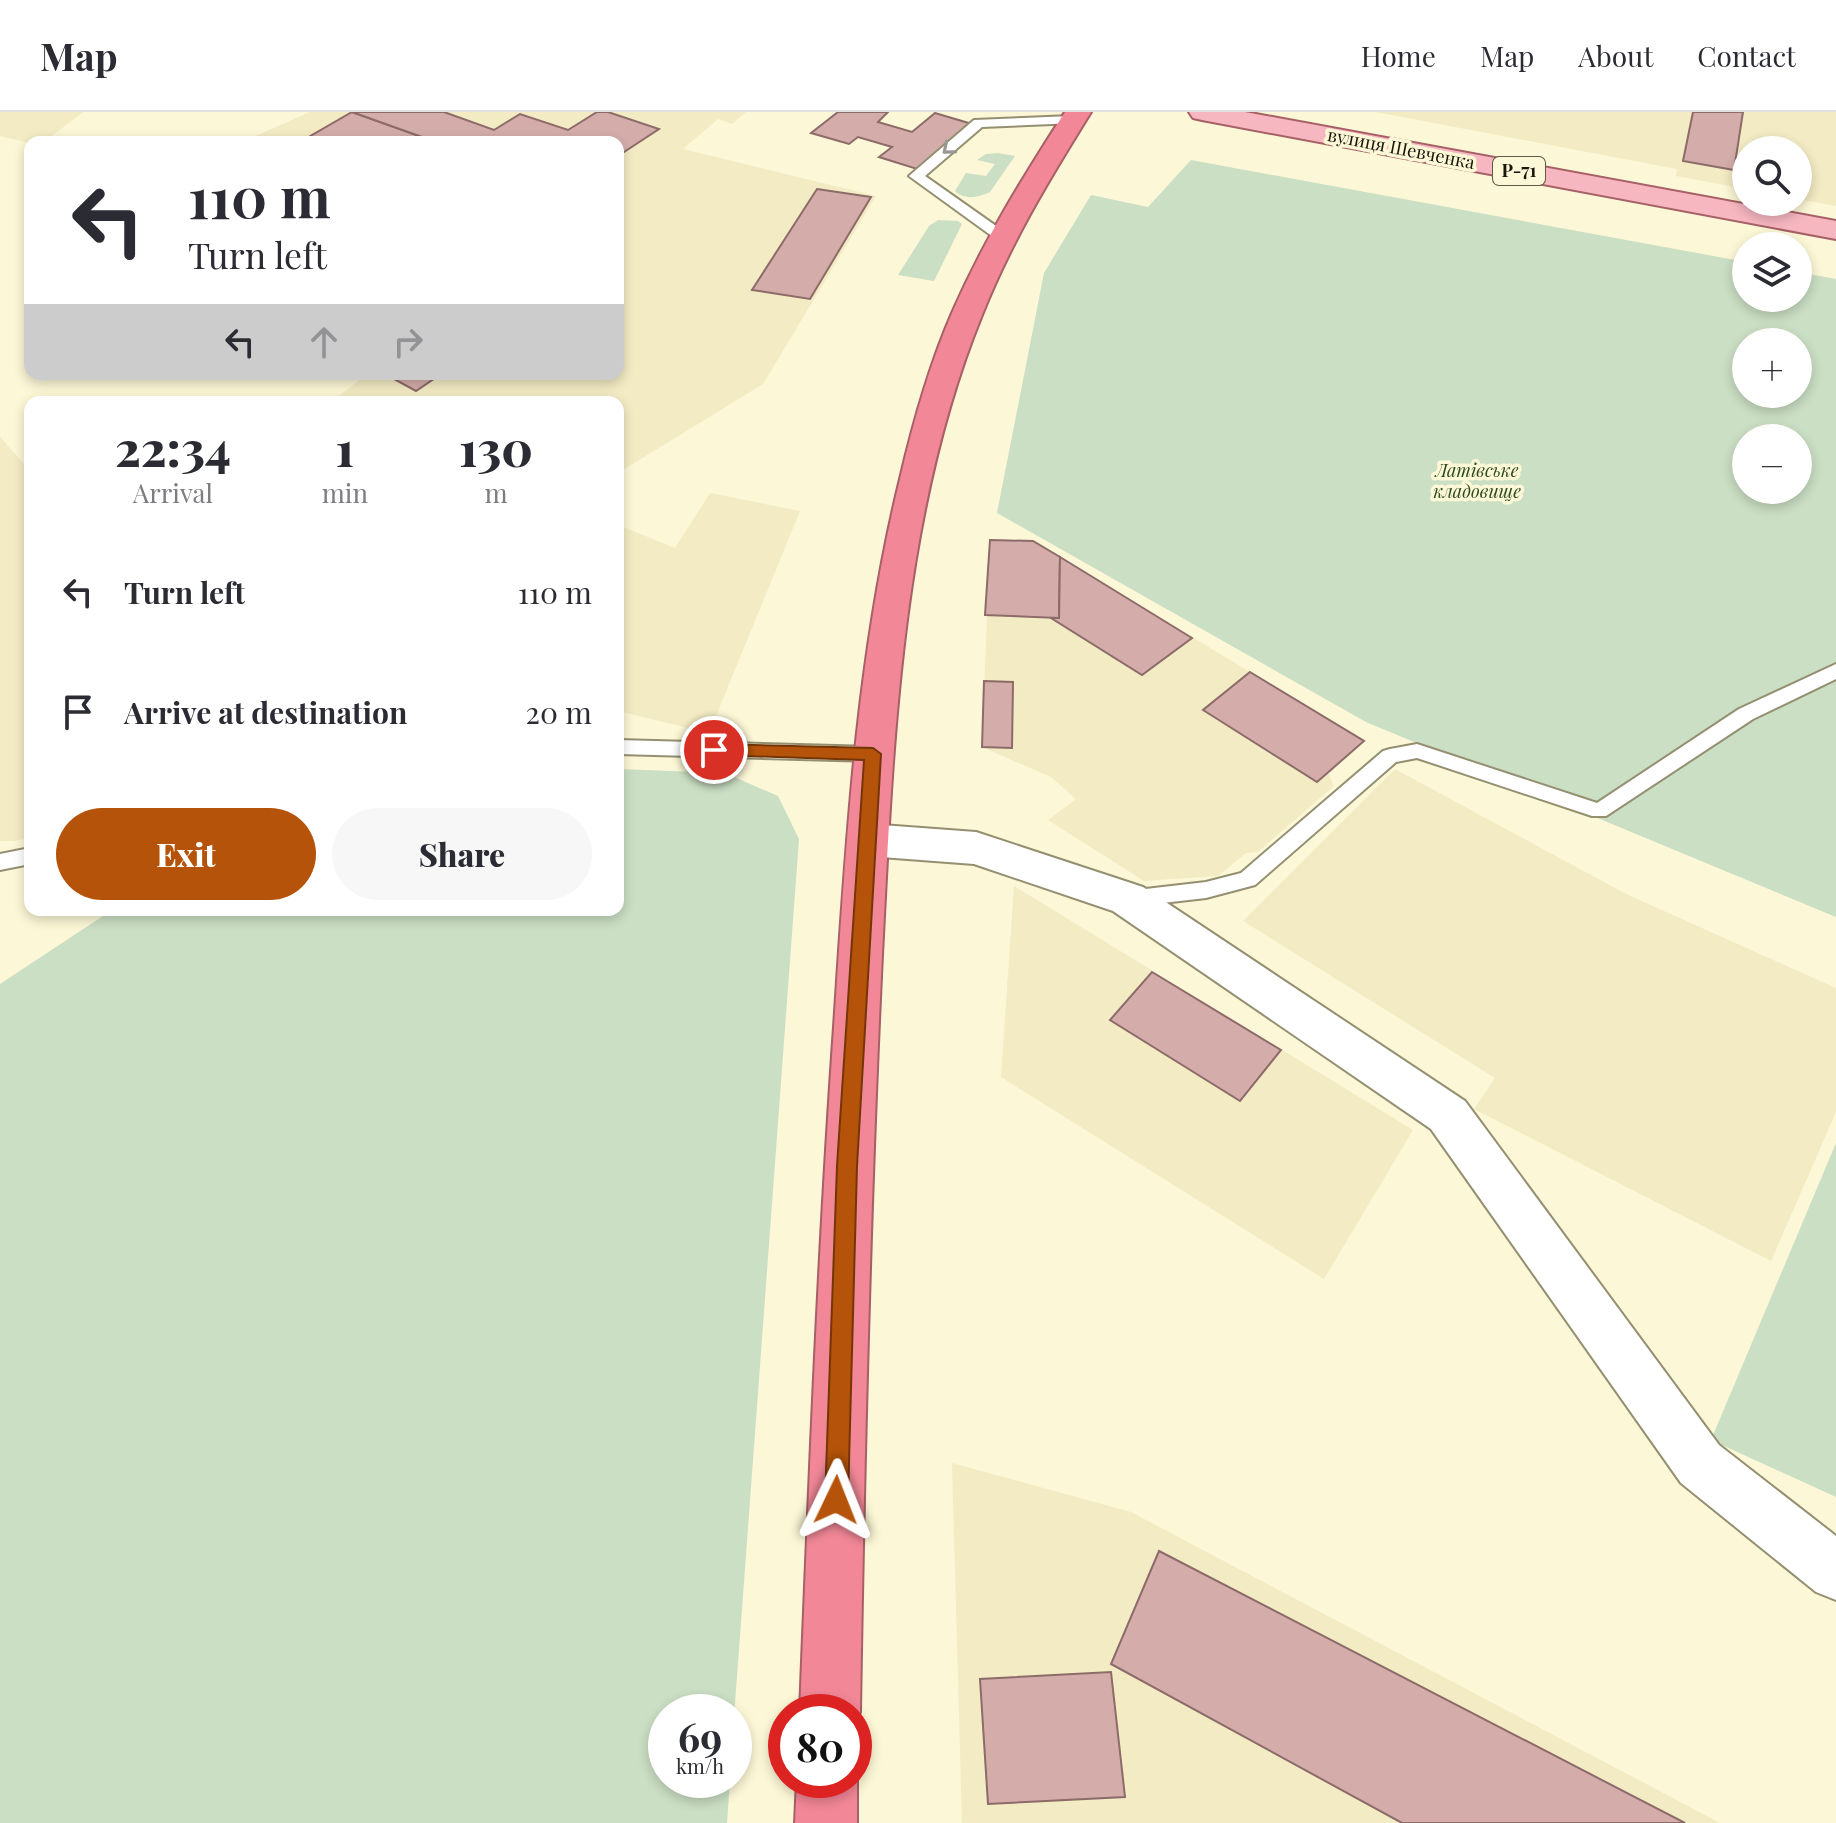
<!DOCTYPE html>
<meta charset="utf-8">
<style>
:root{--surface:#fff;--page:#f7f7f7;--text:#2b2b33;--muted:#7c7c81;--line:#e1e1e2;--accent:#b45309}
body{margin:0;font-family:"Playfair Display",serif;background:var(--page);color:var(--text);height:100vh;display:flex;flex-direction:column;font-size:30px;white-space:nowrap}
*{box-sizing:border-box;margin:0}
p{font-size:26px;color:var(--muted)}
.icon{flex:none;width:44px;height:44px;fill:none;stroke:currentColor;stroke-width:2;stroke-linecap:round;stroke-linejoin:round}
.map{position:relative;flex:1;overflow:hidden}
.sheet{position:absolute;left:24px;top:284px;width:600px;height:520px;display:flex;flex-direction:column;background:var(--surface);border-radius:16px;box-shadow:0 4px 12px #0003}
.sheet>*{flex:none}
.guide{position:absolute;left:24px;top:24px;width:600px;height:244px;border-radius:16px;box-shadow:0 4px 12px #0003;background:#fff;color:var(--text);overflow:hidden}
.controls{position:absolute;left:1732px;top:24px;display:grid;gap:16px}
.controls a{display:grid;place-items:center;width:80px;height:80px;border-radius:50%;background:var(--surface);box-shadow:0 4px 12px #0003;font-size:40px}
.speed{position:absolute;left:648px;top:1582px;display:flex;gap:16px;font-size:40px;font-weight:700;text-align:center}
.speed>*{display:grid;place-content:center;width:104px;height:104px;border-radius:50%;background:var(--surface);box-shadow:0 4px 12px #0003;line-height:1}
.speed small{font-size:20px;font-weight:400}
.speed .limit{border:12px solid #d22;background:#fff;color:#111}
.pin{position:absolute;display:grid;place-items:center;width:68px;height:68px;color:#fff;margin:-34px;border:4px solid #fff;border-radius:50%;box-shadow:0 2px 8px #0007}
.me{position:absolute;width:88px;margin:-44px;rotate:2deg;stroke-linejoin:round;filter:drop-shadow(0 0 6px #0008)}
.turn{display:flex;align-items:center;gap:28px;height:168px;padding:0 32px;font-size:36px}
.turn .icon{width:104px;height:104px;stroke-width:2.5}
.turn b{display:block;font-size:56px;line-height:68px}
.lanes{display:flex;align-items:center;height:76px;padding:0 32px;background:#0003;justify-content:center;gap:40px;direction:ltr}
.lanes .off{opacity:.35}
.eta{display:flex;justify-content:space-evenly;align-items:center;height:136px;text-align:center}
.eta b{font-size:48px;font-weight:800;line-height:56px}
.primary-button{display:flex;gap:16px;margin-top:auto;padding:16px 32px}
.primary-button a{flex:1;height:92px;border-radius:48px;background:var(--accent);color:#fff;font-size:32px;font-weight:800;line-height:92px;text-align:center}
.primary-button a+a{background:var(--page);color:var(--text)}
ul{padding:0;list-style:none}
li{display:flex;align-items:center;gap:24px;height:120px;padding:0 32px}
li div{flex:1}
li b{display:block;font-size:30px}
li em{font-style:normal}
header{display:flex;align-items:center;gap:48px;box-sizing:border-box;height:112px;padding:0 40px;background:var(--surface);border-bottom:2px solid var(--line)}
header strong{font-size:38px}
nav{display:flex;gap:44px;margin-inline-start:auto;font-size:28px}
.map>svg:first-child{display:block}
</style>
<header>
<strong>Map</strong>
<nav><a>Home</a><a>Map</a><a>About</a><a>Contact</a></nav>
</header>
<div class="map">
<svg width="1836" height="1711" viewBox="0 0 1836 1711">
<rect width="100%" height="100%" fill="#fcf7d6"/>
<g fill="#f2ebc3">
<path d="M 0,0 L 83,0 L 44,30 L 30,31 L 0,24 Z"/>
<path d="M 310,0 L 746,0 L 732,12 L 718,7 L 683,37 L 876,84 L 763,272 L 618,361 L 618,290 L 331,290 L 367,262 L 618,262 L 618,30 L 242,30 Z"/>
<path d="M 1376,0 L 1836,0 L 1836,94 L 1798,87 L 1798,38 L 1746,38 L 1746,77 L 1676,64 L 1677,57 Z"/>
<path d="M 0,325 L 30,359 L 30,726 L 14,729 L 0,729 Z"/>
<path d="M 710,381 L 800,399 L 709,621 L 618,599 L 618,413 L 675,436 Z"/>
<path d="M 990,428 L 1033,429 L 1250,560 L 1328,660 L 1334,674 L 1258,740 L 1246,741 L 1218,764 L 1144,769 L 1048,708 L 1076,687 L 1051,665 L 982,635 Z"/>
<path d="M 1395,657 L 1626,782 L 1836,876 L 1836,1000 L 1771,1149 L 1474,997 L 1495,966 L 1243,809 Z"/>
<path d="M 1014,774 L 1413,1018 L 1324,1167 L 1001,965 Z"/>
<path d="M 952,1351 L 1131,1400 L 1720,1711 L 962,1711 Z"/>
</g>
<g fill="#cbdfc4" fill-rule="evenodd">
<path d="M 998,41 L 1015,44 L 990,80 C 978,86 964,88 955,79 L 966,61 L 986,64 L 995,52 L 977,48 L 986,42 Z"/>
<path d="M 1191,48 L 1746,150 L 1746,186 L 1798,186 L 1798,160 L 1836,167 L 1836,805 L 1366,610 L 997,401 L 1044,161 L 1091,83 L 1148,95 ZM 1746,230 L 1798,230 L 1798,282 L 1746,282 ZM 1746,326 L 1798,326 L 1798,378 L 1746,378 Z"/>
<path d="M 938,108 L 958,109 L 962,112 L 934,169 L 898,163 L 929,114 Z"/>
<path d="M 618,657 L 725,661 L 778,684 L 799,727 L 734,1605 L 734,1600 L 666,1600 L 666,1668 L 730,1668 L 727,1711 L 0,1711 L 0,872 L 112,798 L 618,798 Z"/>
<path d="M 1836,1031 L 1836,1385 L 1711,1328 Z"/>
</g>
<g fill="#d4adaa" stroke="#8c6b69" stroke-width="2">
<path d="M 352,0 L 436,30 L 300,30 Z"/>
<path d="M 352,0 L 444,0 L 494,18 L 520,2 L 568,18 L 597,0 L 608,0 L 659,17 L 618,44 L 618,30 L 436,30 Z"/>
<path d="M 838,0 L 888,0 L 878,10 L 912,20 L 935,1 L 972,12 L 917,57 L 879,45 L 892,35 L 858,25 L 849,32 L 811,21 Z"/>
<path d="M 1693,0 L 1743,0 L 1734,58 L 1683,49 Z"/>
<path d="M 817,77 L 871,85 L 810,187 L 752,178 Z"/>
<path d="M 385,262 L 441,262 L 416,279 Z"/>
<path d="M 990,428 L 1033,429 L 1060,445 L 1059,506 L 985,503 Z"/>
<path d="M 1060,445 L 1192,526 L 1142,563 L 1051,506 L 1059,506 Z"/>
<path d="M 1250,560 L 1364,629 L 1317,670 L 1203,598 Z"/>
<path d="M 984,569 L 1013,570 L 1012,636 L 982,635 Z"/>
<path d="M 1152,860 L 1281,938 L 1240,989 L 1110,908 Z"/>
<path d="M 1159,1439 L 1685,1711 L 1402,1711 L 1111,1552 Z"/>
<path d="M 1111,1560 L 1125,1685 L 988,1692 L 980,1567 Z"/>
</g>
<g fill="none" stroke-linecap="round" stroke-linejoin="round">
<g stroke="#948f71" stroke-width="4">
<g id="lane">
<path d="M 1072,4 L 1079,8 L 1077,11 L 982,15 L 925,64 L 1006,121 L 1006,127 L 996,127 L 909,64 L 974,8 Z"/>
<path d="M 1836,552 L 1836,567 L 1753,607 L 1606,704 L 1592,704 L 1417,646 L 1396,650 L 1255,773 L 1206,786 L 1128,795 L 1120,793 L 1117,787 L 1120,781 L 1128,779 L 1206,770 L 1241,761 L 1383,639 L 1390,637 L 1417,632 L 1597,691 L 1739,597 Z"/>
<path d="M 618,628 L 873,635 L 883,642 L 873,649 L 618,642 Z"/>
<path d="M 30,736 L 30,752 L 0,758 L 0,742 Z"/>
</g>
</g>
<g stroke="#948f71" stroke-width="4">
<path id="street" d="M 868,712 L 976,720 L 1143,775 L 1465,989 L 1719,1333 L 1836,1424 L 1836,1488 L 1816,1480 L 1681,1371 L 1431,1017 L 1113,799 L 974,752 L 868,744 L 853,739 L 847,728 L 853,717 Z"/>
</g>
<g stroke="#a66066" stroke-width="4">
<path id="primary" d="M 1189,0 L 1245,0 L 1836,109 L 1836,127 L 1202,8 L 1193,6 Z"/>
</g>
<g stroke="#a66066" stroke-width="4">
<g id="highway">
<path d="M 1065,0 L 1091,0 C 1050,66 1011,130 982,203 C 901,401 893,631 882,843 C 870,1095 864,1347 860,1600 L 854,1614 L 854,1600 L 800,1600 C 809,1372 818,1143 834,915 C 846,732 856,546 900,367 C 913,311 929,254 952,201 C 984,128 1022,67 1065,0 Z"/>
<path d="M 854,1660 L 857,1668 L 857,1711 L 795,1711 L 797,1668 L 854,1668 Z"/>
</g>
</g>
<use href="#lane" fill="#fff" fill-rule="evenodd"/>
<use href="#street" fill="#fff" fill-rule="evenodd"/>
<use href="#primary" fill="#f7b7c1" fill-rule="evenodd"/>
<use href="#highway" fill="#f28797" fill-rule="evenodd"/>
</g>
<defs><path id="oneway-chevron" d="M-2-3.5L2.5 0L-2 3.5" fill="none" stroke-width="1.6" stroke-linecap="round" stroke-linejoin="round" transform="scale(2)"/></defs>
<use stroke="#989791" href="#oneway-chevron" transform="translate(948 37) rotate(140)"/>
<path fill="#b45309" stroke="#753606" stroke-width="2" d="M 714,632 L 873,636 L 881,642 L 857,1054 L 848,1388 L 844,1396 L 836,1399 L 828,1396 L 825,1388 L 837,1054 L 864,648 L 714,643 L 705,638 Z"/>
<g text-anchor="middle" stroke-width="7" stroke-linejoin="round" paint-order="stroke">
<g font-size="18" fill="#19170b" stroke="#fcf7d6">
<text transform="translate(1401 37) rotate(11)" y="6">вулиця Шевченка</text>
</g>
<rect fill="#fcf7d6" stroke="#5d5a48" stroke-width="2" x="1493" y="45" width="52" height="28" rx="6"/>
<g font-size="18" font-weight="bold" fill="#19170b">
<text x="1519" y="65">Р-71</text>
</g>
<g font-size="18" font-style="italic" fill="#2c4a20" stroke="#fcf7d6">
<text x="1477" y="365">Латівське<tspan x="1477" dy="21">кладовище</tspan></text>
</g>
</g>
</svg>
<div class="controls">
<a><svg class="icon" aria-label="search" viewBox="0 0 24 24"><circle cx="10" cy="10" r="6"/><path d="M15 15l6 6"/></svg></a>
<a><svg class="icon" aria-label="layers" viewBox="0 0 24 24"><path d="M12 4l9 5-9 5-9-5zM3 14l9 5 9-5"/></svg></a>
<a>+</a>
<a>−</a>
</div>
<div class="speed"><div>69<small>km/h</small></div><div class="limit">80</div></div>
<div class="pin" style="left:714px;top:638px;background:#d93025"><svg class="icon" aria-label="arrive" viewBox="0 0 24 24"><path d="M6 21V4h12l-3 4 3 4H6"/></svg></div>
<svg class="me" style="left:836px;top:1388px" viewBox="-20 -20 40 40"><path d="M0-17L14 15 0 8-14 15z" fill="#b45309" stroke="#fff" stroke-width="4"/></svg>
<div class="guide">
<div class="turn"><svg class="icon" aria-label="left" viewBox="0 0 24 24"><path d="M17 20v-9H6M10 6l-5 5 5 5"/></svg><div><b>110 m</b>Turn left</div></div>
<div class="lanes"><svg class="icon" aria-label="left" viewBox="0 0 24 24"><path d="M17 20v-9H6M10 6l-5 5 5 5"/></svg><svg class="icon off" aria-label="ahead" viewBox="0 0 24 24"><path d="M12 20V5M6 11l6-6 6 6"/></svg><svg class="icon off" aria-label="right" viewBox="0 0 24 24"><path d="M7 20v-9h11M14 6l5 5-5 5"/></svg></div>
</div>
<section class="sheet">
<div class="eta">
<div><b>22:34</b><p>Arrival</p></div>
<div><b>1</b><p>min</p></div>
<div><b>130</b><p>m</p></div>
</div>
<ul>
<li><svg class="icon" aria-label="left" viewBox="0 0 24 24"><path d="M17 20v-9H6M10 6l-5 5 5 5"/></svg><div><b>Turn left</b></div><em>110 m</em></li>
<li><svg class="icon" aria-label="arrive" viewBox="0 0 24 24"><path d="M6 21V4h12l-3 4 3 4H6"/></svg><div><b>Arrive at destination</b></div><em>20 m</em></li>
</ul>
<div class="primary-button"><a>Exit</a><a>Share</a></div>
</section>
</div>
